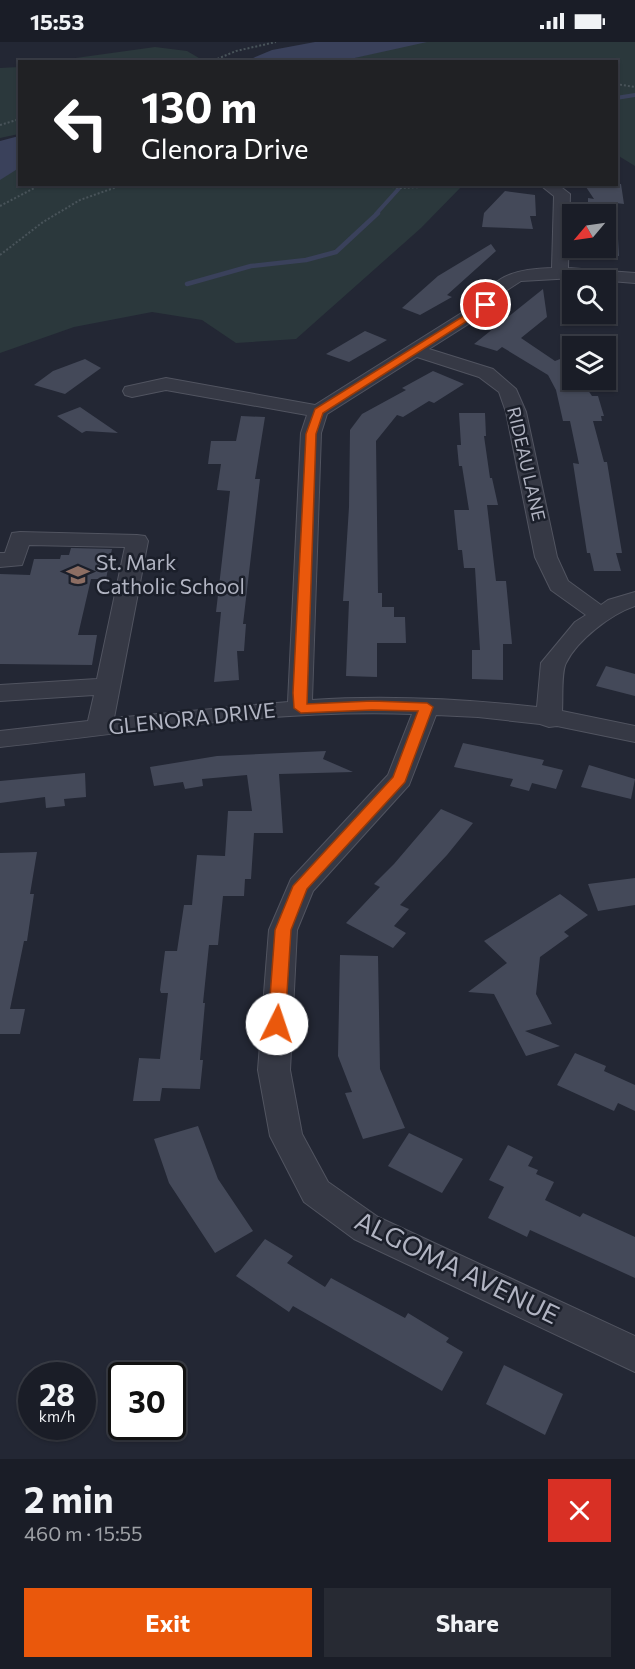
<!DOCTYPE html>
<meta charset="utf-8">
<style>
:root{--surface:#1a1d27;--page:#272a33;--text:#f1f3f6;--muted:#9fa2a7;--line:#383b44;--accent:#ea580c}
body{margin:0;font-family:Commissioner,sans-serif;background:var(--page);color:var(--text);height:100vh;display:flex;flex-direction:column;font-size:22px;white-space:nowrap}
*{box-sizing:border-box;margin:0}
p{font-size:20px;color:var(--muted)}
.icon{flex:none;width:33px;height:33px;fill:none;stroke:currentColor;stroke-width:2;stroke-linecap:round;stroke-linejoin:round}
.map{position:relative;height:1417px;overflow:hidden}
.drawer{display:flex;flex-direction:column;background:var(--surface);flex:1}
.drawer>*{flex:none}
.banner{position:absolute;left:18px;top:18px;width:600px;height:126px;border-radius:0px;box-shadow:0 2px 4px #0004,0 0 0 2px var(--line);background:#202124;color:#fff;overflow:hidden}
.needle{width:39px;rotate:241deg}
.buttons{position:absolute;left:562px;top:162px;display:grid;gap:12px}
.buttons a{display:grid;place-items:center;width:54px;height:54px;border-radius:0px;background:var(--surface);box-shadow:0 2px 4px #0004,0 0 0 2px var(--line);font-size:30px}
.speed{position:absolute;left:18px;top:1320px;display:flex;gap:12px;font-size:30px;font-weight:700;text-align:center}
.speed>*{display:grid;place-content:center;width:78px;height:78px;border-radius:50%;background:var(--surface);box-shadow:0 2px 4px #0004,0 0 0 2px var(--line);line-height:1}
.speed small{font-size:15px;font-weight:400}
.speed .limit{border:3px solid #111;border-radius:9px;background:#fff;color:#111}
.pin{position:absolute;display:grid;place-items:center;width:51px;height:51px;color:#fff;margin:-26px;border:3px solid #fff;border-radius:50%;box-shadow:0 2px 6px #0007}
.me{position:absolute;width:66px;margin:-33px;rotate:4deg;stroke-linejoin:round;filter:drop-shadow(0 0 4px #0008)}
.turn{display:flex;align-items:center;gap:21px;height:126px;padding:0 24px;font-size:27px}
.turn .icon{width:78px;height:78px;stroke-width:2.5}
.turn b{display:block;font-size:42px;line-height:51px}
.round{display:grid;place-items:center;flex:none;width:63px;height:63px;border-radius:0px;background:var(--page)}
.head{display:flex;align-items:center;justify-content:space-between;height:102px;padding:0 24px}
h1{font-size:36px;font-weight:700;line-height:45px}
.action{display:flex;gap:12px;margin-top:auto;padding:12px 24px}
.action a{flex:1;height:69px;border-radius:0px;background:var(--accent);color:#fff;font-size:24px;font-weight:700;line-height:69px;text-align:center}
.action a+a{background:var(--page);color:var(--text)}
.status{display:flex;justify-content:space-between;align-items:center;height:42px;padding:0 30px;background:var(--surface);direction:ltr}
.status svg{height:16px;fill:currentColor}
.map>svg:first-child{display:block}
</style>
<div class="status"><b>15:53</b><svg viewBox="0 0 49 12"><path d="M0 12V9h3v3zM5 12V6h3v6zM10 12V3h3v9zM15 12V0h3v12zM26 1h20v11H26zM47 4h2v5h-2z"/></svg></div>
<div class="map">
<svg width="635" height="1417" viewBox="0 0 635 1417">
<rect width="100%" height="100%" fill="#232734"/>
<g fill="#2b383c">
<path d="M 422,0 L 635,0 L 635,124 L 617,113 L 616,20 L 336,20 Z"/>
<path d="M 155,5 L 187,9 L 204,19 L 54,19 Z"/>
<path d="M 19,25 L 19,92 L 0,96 L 0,26 Z"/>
<path d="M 19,123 L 20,142 L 510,143 L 509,144 L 462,144 L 421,186 L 296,297 L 236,301 L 202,278 L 152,270 L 74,285 L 0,311 L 0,134 Z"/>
</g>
<g fill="#3a415b">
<path d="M 315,0 L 427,0 L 341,19 L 246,19 L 272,8 Z"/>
<path d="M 19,94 L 19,126 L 0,138 L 0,99 Z"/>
</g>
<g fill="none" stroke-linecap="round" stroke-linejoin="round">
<g stroke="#3a415b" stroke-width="4">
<path d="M 616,56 L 635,53"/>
<path d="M 376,172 L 403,142"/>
</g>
<path stroke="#3a415b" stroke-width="4.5" d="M 187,242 L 251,224 L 306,218 L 336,210 L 378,171"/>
</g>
<g fill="#444959">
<path d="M 584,142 L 621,142 L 624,162 L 616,161 L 619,214 L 588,211 L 588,206 L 606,206 L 606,172 L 588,172 L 588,156 L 594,157 Z"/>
<path d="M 505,149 L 535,153 L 536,174 L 530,174 L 533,187 L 482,185 L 484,171 Z"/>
<path d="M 491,202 L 496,209 L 447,253 L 452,255 L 420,273 L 402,266 L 438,234 Z"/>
<path d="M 543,247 L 547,275 L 521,296 L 555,319 L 560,317 L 572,325 L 573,338 L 581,338 L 592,354 L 598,354 L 604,374 L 601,374 L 602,379 L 593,379 L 604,420 L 607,420 L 622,511 L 616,511 L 621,529 L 594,529 L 590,511 L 587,511 L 573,421 L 579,422 L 570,379 L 563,379 L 556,348 L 548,333 L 502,305 L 497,309 L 474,302 Z"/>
<path d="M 365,289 L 387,298 L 349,320 L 326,312 Z"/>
<path d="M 85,317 L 101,326 L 65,352 L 34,343 L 53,329 Z"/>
<path d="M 433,329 L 464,342 L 434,361 L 429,359 L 403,375 L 397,373 L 376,399 L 378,551 L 382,551 L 382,565 L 394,565 L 394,575 L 405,575 L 406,601 L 377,601 L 377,635 L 346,634 L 349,559 L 343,559 L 349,465 L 350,388 L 362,372 L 406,348 L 402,346 Z"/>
<path d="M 80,365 L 118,391 L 86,389 L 82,391 L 57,374 Z"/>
<path d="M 459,371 L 485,371 L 486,394 L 484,394 L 490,436 L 492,436 L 498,463 L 487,463 L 496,539 L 506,539 L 512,602 L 503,602 L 503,638 L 472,637 L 472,608 L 480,608 L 475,526 L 464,526 L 462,508 L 458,508 L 454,468 L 469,468 L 462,424 L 459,424 L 457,403 L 461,403 Z"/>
<path d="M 241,374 L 265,375 L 255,437 L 260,437 L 243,582 L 246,582 L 244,609 L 237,609 L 239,638 L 214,640 L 221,570 L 216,570 L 230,449 L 217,448 L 221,422 L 208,422 L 211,399 L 236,399 Z"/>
<path d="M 71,506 L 112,507 L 106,537 L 91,537 L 78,593 L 97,593 L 92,623 L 0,622 L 0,532 L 30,533 L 34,517 L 60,517 L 61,513 L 69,513 Z"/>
<path d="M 606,624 L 635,632 L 635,654 L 596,644 Z"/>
<path d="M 463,701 L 544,718 L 542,723 L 563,728 L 556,747 L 532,741 L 529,749 L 510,744 L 513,737 L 454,725 Z"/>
<path d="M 326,709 L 323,717 L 353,730 L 279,732 L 283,791 L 254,791 L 251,837 L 245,837 L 244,854 L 223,854 L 218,903 L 209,903 L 203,961 L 205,961 L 200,1018 L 203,1018 L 200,1047 L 162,1046 L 160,1059 L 133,1059 L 139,1016 L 160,1017 L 168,951 L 161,951 L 160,948 L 165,909 L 177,909 L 184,863 L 192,863 L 197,813 L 225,814 L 228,769 L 252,769 L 247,733 L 202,737 L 203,744 L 185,747 L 183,740 L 154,744 L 150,725 L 217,714 Z"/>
<path d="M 589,723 L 635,737 L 631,757 L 581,745 Z"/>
<path d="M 85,731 L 86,755 L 64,757 L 65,764 L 46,766 L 45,755 L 0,761 L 0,739 Z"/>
<path d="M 441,767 L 473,781 L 447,813 L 400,863 L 409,867 L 394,884 L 406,891 L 393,906 L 346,881 L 380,845 L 374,842 L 394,822 Z"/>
<path d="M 37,810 L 30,852 L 34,852 L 27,899 L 24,899 L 10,967 L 25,967 L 20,992 L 0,992 L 0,811 Z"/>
<path d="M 635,836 L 635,863 L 598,869 L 588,842 Z"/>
<path d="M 560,852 L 588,873 L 564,890 L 569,894 L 540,915 L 536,952 L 552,982 L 525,989 L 560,1004 L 526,1014 L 494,952 L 468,950 L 507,921 L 484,899 Z"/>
<path d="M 340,913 L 378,914 L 380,1027 L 405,1086 L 363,1097 L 345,1051 L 352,1050 L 338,1014 Z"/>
<path d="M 575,1011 L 606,1024 L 604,1029 L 635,1043 L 635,1069 L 618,1061 L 614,1069 L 557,1043 Z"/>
<path d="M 198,1084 L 218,1137 L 253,1189 L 215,1211 L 169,1141 L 154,1097 Z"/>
<path d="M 409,1091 L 463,1117 L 442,1151 L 388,1124 Z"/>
<path d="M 508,1103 L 533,1115 L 528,1124 L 538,1128 L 536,1132 L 554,1140 L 545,1158 L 580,1175 L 583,1171 L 635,1195 L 635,1236 L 530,1188 L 527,1195 L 488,1176 L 504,1145 L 489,1138 Z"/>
<path d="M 265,1197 L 293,1214 L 287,1221 L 325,1245 L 331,1236 L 405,1276 L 408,1271 L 449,1296 L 446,1300 L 463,1310 L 442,1349 L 293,1264 L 289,1270 L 236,1234 Z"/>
<path d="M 504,1323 L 563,1352 L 545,1393 L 486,1362 Z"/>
</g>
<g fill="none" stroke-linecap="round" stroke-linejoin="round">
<g stroke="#515460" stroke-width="2">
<path id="minor" d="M 539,142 L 557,142 L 570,152 L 568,226 L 635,231 L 635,241 L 574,236 L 521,239 L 504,250 L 492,267 L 429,307 L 493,327 L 516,347 L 526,370 L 557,515 L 568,539 L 601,563 L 608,558 L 635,550 L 635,564 C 611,572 577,598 566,621 C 561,630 563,657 562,669 L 635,684 L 635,700 L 557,684 L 549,685 L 540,682 L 478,675 L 436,673 L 409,743 L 313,849 L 297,888 L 290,1028 L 302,1092 L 328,1140 L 378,1175 L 635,1294 L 635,1330 L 354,1197 L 304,1160 L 270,1094 L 258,1028 L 269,888 L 291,837 L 388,733 L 412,672 C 275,667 136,690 0,705 L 0,689 L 88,679 L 94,653 L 0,659 L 0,643 L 97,637 L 125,505 L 29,503 L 22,523 L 0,525 L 0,511 L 5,511 L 12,491 L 20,490 L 137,493 L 145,494 L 148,499 L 114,676 L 288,660 L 301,391 L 307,373 L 166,348 L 132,355 L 125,353 L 123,349 L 125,345 L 166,336 L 315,363 L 479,260 C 496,231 521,227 552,226 L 554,154 ZM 417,315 L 479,335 L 499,350 L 506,370 L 535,515 L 551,548 L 586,573 L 575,580 L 541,621 L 537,665 C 463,657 387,653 312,658 L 321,391 L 327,372 Z"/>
</g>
<g stroke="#49545a" stroke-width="2" stroke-dasharray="2 2" stroke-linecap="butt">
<path d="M 210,20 L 236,9 L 276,0"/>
<path d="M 616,42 L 635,45"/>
<path d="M 0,83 L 20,77"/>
<path d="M 364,142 L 400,146 L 485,142"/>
<path d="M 0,164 L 42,142"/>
<path d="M 0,213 L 43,180 L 80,158 L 125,142"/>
</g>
<use href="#minor" fill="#363945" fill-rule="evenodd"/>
</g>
<path fill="#ea580c" stroke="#983908" stroke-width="1.5" d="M 486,260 L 490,263 L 489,265 L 323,371 L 316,392 L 307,662 L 372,659 L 427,661 L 433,665 L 405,740 L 307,847 L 291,888 L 285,982 L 282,986 L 277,988 L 271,986 L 268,982 L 275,888 L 293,844 L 393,735 L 418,669 L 372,668 L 301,671 L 294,666 L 293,651 L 306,392 L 315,367 Z"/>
<defs>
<g id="school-bare" transform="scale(1.8)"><path d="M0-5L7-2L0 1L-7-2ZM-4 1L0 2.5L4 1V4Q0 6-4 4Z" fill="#8d6e63" stroke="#1b1f2a" stroke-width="2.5" paint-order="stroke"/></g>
</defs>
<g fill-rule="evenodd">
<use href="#school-bare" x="78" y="533"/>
</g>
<g text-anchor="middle" stroke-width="5" stroke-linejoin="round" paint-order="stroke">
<g font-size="18" fill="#b1b4c2" stroke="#1b1f2a">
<text transform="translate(526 422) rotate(77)" y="6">RIDEAU LANE</text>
</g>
<g font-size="21" fill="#b1b4c2" stroke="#1b1f2a" text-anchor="start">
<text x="96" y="528">St. Mark<tspan x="96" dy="24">Catholic School</tspan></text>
</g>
<g font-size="21" fill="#b1b4c2" stroke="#1b1f2a">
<text transform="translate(192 677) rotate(-6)" y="7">GLENORA DRIVE</text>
</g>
<g font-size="26" fill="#b1b4c2" stroke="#1b1f2a">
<text transform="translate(457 1226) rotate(26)" y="9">ALGOMA AVENUE</text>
</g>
</g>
</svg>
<div class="buttons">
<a><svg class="needle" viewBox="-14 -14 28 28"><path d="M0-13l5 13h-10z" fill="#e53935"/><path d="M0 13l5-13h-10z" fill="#9fa2a7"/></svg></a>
<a><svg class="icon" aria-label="search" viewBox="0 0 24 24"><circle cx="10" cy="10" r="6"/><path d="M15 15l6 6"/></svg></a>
<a><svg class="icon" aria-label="layers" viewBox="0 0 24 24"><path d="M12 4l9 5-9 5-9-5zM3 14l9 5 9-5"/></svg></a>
</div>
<div class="speed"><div>28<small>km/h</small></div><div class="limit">30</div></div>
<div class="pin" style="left:486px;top:263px;background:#d93025"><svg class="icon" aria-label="arrive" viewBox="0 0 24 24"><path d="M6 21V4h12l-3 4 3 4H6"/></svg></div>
<svg class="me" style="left:277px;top:982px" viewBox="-20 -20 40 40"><circle r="19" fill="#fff"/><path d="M0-13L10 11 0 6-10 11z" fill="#ea580c"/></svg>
<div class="banner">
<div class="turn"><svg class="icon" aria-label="left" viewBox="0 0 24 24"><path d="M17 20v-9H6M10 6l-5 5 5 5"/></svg><div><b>130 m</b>Glenora Drive</div></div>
</div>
</div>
<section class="drawer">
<div class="head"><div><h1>2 min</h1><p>460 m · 15:55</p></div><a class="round" style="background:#d93025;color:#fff"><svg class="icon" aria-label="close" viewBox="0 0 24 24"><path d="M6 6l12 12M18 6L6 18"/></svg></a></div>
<div class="action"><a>Exit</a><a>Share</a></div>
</section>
